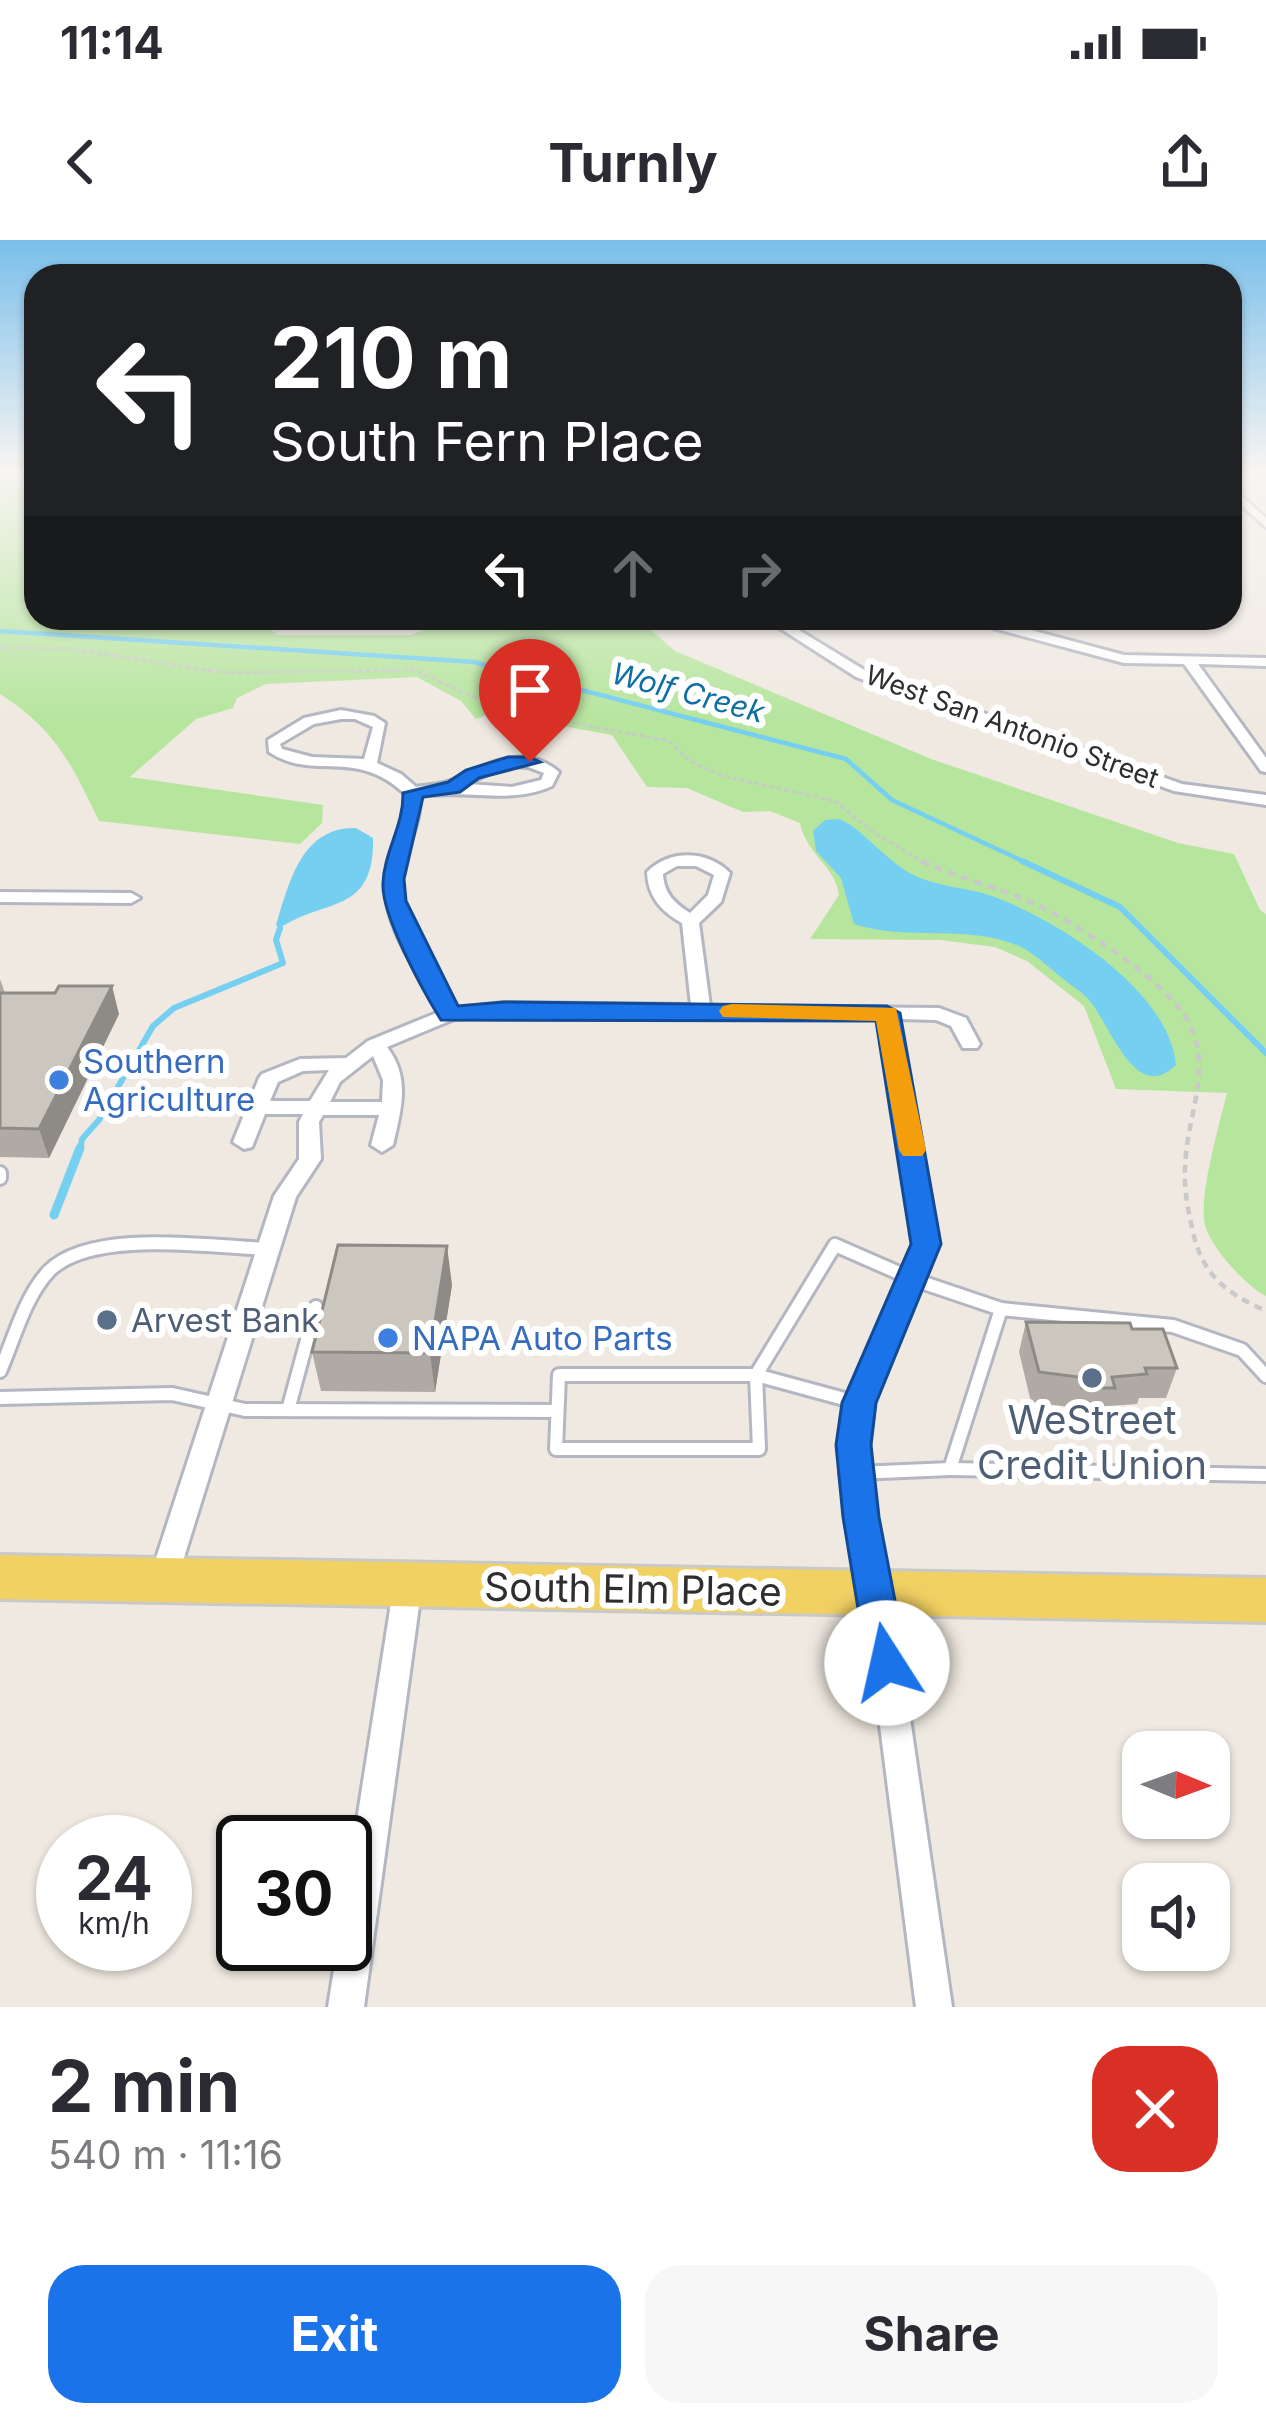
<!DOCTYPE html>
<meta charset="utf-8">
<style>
:root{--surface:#fff;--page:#f7f7f7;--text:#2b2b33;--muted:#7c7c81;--accent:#1a73e8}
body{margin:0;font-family:Inter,sans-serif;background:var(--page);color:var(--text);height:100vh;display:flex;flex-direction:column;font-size:45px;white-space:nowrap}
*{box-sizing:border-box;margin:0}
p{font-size:39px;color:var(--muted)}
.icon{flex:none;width:66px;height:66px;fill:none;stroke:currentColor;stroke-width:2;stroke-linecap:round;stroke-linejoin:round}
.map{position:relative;height:1767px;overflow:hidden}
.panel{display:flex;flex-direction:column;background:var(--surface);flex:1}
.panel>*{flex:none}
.guide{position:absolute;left:24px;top:24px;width:1218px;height:366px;border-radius:36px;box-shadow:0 3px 9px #0004;background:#202124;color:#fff;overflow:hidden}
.needle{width:78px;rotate:91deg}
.controls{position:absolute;left:1122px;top:1491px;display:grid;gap:24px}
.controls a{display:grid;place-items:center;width:108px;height:108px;border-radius:24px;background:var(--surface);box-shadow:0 3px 9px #0004;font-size:60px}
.speed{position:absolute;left:36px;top:1575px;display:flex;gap:24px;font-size:60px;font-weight:700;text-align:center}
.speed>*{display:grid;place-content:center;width:156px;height:156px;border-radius:50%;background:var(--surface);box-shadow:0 3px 9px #0004;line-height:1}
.speed small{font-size:30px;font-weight:400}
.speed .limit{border:6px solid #111;border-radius:18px;background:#fff;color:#111}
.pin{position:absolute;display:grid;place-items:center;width:102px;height:102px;color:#fff;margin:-123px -51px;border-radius:50% 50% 50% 0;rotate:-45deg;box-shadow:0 0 12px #0007}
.pin .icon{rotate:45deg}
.me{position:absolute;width:132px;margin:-66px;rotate:350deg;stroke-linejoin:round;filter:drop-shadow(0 0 9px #0008)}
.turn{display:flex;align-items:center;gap:42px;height:252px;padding:0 48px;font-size:54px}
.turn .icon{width:156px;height:156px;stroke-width:2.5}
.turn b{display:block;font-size:84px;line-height:102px}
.lanes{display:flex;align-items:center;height:114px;padding:0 48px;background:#0003;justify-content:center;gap:60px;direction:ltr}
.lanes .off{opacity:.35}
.round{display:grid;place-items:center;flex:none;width:126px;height:126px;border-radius:36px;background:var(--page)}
.overview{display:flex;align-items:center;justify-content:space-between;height:204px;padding:0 48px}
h1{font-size:72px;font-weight:700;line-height:90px}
.button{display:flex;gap:24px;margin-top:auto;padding:24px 48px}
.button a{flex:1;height:138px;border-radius:36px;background:var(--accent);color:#fff;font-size:48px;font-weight:700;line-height:138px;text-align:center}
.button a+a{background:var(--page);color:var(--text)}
.status{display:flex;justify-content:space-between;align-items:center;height:84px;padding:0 60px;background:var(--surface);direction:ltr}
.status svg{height:33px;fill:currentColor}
header{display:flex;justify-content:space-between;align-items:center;height:156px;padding:0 48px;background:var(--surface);font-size:54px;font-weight:700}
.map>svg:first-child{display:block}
</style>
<div class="status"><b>11:14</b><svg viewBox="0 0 49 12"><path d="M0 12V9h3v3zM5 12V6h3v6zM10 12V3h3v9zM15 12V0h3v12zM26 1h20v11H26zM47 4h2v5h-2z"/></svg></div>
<header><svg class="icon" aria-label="back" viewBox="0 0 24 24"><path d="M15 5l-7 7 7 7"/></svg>Turnly<svg class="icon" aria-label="share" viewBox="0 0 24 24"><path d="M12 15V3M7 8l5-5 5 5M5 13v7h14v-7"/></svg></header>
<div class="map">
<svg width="1266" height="1767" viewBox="0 0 1266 1767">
<rect width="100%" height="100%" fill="#efe9e1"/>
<path fill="#b6e59e" d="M 0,238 L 36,238 L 36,378 L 258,378 L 277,395 L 411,395 L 455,378 L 643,378 L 644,384 L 675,411 L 931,519 L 1178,603 L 1234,614 L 1260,670 L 1266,674 L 1266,1056 C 1246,1046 1211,1008 1205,985 C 1198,957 1220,882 1227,853 L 1116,849 L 1084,766 L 1027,721 L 995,707 L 940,700 L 810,699 L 839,655 C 835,625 807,616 800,583 L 770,571 L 743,572 L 687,548 L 647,547 L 612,495 L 492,473 L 476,479 L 461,461 L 417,437 L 266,444 L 237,458 L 233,468 L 196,479 L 130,537 L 323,565 L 322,583 L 300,604 L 99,581 C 72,524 54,488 0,454 Z"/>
<g fill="#75cff0">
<path d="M 838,579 C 858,583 890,627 920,638 C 943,647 969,648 992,656 C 1058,680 1169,750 1176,825 C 1134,866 1110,782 1088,759 C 1082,752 1073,747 1066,741 C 1051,730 1037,715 1021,707 C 968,683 909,702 854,684 L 841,638 L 816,611 L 813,591 L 825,580 Z"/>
<path d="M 356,588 L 373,598 C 375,675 324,658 280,688 L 276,685 C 290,640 302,587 356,588 Z"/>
</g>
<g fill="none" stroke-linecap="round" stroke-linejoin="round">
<path stroke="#75cff0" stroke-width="4.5" d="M 0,391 L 474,422 L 846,519 L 892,560 L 1029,624"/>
<g stroke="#75cff0" stroke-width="6">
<path d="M 1022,621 L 1120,667 L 1266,813"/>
<path d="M 80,911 L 82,899 L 99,880 L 153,786 L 174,768 L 283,723 L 276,700 L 280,688"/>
</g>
<path stroke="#75cff0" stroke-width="9" d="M 54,975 L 80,908"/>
<g stroke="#b4b7c1" stroke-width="18">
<g id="lane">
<path d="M 0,933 L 0,938"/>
<path d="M 1001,1069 L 1173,1086 L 1242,1110 L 1266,1136"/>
<path d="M 0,1131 C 14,1099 25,1056 49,1031 C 91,988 213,1007 268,1009"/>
<path d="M 559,1135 L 756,1135 L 759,1209 L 556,1209 Z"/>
<path d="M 756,1135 L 859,1163"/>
<path d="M 756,1135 L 835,1005 L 915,1040 L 1001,1069 L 950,1229 L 858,1233"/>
<path d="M 0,1158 L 172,1154 L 245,1170 L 557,1171"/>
<path d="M 288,1170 L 316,1067"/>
<path d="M 950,1229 L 1266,1235"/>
</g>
</g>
<g stroke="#b4b7c1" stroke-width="6">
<g id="street">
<path d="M 1230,246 L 1266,278 L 1266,287 L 1230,255 Z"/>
<path d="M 764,378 L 779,378 L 866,431 L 1182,544 L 1266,555 L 1266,565 L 1174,551 L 856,437 Z"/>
<path d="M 983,378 L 996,378 L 1001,382 L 1124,415 L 1266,418 L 1266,426 L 1198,424 L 1266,518 L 1266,532 L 1261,531 L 1184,424 L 1124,423 L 993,388 Z"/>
<path d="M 341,470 L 374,476 L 385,483 L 377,523 L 401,534 L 416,547 C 428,545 442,545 453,540 C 487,524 525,503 559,532 L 552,546 C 510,565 465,549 420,556 C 421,585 404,610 402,638 C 399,683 436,730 456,768 L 504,763 L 691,765 L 682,683 C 661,671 648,657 647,632 C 670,609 707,610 730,633 L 721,662 L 699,683 L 710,766 L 939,768 L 966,778 L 980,804 L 977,808 L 963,808 L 951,786 L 936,780 L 898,779 L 938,1004 L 872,1163 L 868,1233 L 902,1423 L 952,1767 L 916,1767 L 872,1423 L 840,1233 L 846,1163 L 914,1004 L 878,779 L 504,775 L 454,779 L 387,807 C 411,838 401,870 393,905 L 382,912 L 371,905 L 379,875 L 323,875 L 319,882 L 321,919 L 296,957 L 177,1340 L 173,1349 L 163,1353 L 153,1349 L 149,1340 L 274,956 L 299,919 L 299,882 L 303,874 L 265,874 L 252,907 L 244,909 L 233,902 L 259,838 L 262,834 L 300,819 L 346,818 L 368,801 L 439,772 C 419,733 381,684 386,638 C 388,608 407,584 404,553 C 354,507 315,542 269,512 L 268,500 L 304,478 ZM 341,479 L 355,479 L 373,487 L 364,519 L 312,517 L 282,509 L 280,504 L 314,484 ZM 515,526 L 528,527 L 544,533 L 541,540 L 512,547 L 468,544 L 493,531 ZM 677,626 L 696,626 L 714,635 L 708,655 L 690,673 C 674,663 664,653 663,634 ZM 373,816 L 383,840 L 382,862 L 330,862 L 340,842 ZM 329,830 L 310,861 L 270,861 L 278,842 L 303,831 Z"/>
<path d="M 0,652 L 131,653 L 140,658 L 131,663 L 0,662 Z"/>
<path d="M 408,1331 L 418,1335 L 422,1344 L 364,1767 L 328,1767 L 338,1704 L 345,1704 L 345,1657 L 394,1344 L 398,1335 Z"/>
</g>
</g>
<g stroke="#c9c9c9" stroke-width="6">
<path id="primary" d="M 0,1315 L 1266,1338 L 1266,1382 L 0,1359 Z"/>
</g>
<path stroke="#c9c9c9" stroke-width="3" stroke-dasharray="4.5 3" stroke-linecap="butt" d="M 0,408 L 71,409 L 226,433 L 414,430 L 500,469 L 669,501 L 690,521 L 723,536 L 835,561 L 876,594 L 927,624"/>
<path stroke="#c9c9c9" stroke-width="4.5" stroke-dasharray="8 6" stroke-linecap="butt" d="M 922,621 C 955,637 992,645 1026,660 C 1069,678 1155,734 1182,772 C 1215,819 1191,863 1186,914 C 1183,940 1186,962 1192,987 C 1201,1034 1224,1052 1266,1071"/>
<use href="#lane" stroke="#fff" stroke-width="12"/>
<use href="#street" fill="#fff" fill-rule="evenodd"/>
<use href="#primary" fill="#f2d163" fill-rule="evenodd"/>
</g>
<g fill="#afaba4">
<path d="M 0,739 L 5,753 L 119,774 L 49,918 L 0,917 Z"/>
<path d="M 452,1045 L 435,1152 L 321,1151 L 312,1112 Z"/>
<path d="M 1026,1082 L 1177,1128 L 1166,1158 L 1139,1158 L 1137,1164 L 1109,1166 L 1105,1178 L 1073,1178 L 1070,1167 L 1031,1162 L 1019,1112 Z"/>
</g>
<g fill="#8e8b86">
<path d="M 112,746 L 119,774 L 49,918 L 39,889 Z"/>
<path d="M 447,1006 L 452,1045 L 435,1152 L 430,1113 Z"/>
</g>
<g fill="#cbc7bf" stroke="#8e8b86" stroke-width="3">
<path d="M 59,746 L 112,746 L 39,889 L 0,888 L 0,753 L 55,753 Z"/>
<path d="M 338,1005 L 447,1006 L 430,1113 L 312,1112 Z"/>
<path d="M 1026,1082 L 1130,1083 L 1132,1089 L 1163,1089 L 1177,1128 L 1145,1128 L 1147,1134 L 1112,1137 L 1115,1148 L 1082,1148 L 1079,1137 L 1039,1132 Z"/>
</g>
<linearGradient id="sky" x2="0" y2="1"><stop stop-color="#7abfeb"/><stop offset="0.48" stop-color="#f8f5f2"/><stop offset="1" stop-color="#f8f5f2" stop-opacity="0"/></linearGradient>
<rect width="1266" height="481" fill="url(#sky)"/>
<path fill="#1a73e8" stroke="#114b97" stroke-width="3" d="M 508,517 L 530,517 L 540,522 L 479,538 L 460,552 L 423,557 L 404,639 L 406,661 L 458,766 L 504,762 L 887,766 L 900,773 L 941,1004 L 876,1163 L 871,1205 L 879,1277 L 907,1423 L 901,1436 L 887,1441 L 873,1436 L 867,1423 L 843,1277 L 836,1205 L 842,1163 L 911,1004 L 876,781 L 441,780 C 423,751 381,675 383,643 C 384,612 404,585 403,553 L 448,542 L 466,530 Z"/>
<path fill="#f59e0b" d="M 732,764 L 896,768 L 926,910 L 922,916 L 903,916 L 899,910 L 876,781 L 723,777 L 719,771 L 723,766 Z"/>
<g fill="#3f7fe0" stroke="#fff" stroke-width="4.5">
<circle cx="59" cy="840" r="12"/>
<circle cx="388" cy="1098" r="12"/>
</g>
<g fill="#5c6f8a" stroke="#fff" stroke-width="4.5">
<circle cx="107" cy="1080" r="12"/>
<circle cx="1092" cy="1138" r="12"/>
</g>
<g text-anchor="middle" stroke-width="12" stroke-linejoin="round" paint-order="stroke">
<g font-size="27" fill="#2e2e2e" stroke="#fff">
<text transform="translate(1012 487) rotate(20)" y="9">West San Antonio Street</text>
</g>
<g font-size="30" font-style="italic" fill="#0d6fa3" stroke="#fff">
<text transform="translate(688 453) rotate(15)" y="10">Wolf Creek</text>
</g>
<g font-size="33" fill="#366cbe" stroke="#fff" text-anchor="start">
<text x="83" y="833">Southern<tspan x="83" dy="38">Agriculture</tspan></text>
<text x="412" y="1110">NAPA Auto Parts</text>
</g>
<g font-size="33" fill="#4e5e75" stroke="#fff" text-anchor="start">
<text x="131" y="1092">Arvest Bank</text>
</g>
<g font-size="39" fill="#4e5e75" stroke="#fff">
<text x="1092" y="1194">WeStreet<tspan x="1092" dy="45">Credit Union</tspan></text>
</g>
<g font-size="39" fill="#2e2e2e" stroke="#fff">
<text transform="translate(633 1349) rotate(1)" y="14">South Elm Place</text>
</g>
</g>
</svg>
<div class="controls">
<a><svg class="needle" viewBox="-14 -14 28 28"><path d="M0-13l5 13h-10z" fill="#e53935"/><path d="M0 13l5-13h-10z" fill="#7c7c81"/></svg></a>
<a><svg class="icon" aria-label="sound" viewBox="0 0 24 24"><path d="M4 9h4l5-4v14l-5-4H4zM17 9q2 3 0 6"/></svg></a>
</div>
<div class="speed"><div>24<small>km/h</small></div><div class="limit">30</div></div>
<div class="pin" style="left:530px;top:522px;background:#d93025"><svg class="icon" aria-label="arrive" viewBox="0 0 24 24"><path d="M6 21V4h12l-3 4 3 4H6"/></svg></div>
<svg class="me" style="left:887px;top:1423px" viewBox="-20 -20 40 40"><circle r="19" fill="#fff"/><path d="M0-13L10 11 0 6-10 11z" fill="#1a73e8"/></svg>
<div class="guide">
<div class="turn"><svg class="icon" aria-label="left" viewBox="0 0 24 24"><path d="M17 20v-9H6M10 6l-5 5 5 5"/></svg><div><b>210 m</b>South Fern Place</div></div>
<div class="lanes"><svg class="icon" aria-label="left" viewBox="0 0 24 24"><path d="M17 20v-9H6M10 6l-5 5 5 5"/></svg><svg class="icon off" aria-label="ahead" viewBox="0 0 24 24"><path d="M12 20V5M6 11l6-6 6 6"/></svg><svg class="icon off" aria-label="right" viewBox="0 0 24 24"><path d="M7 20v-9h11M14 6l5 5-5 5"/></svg></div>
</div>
</div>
<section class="panel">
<div class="overview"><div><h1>2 min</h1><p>540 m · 11:16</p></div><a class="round" style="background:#d93025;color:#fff"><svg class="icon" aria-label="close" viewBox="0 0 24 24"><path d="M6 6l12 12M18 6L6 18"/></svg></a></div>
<div class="button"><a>Exit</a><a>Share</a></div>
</section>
